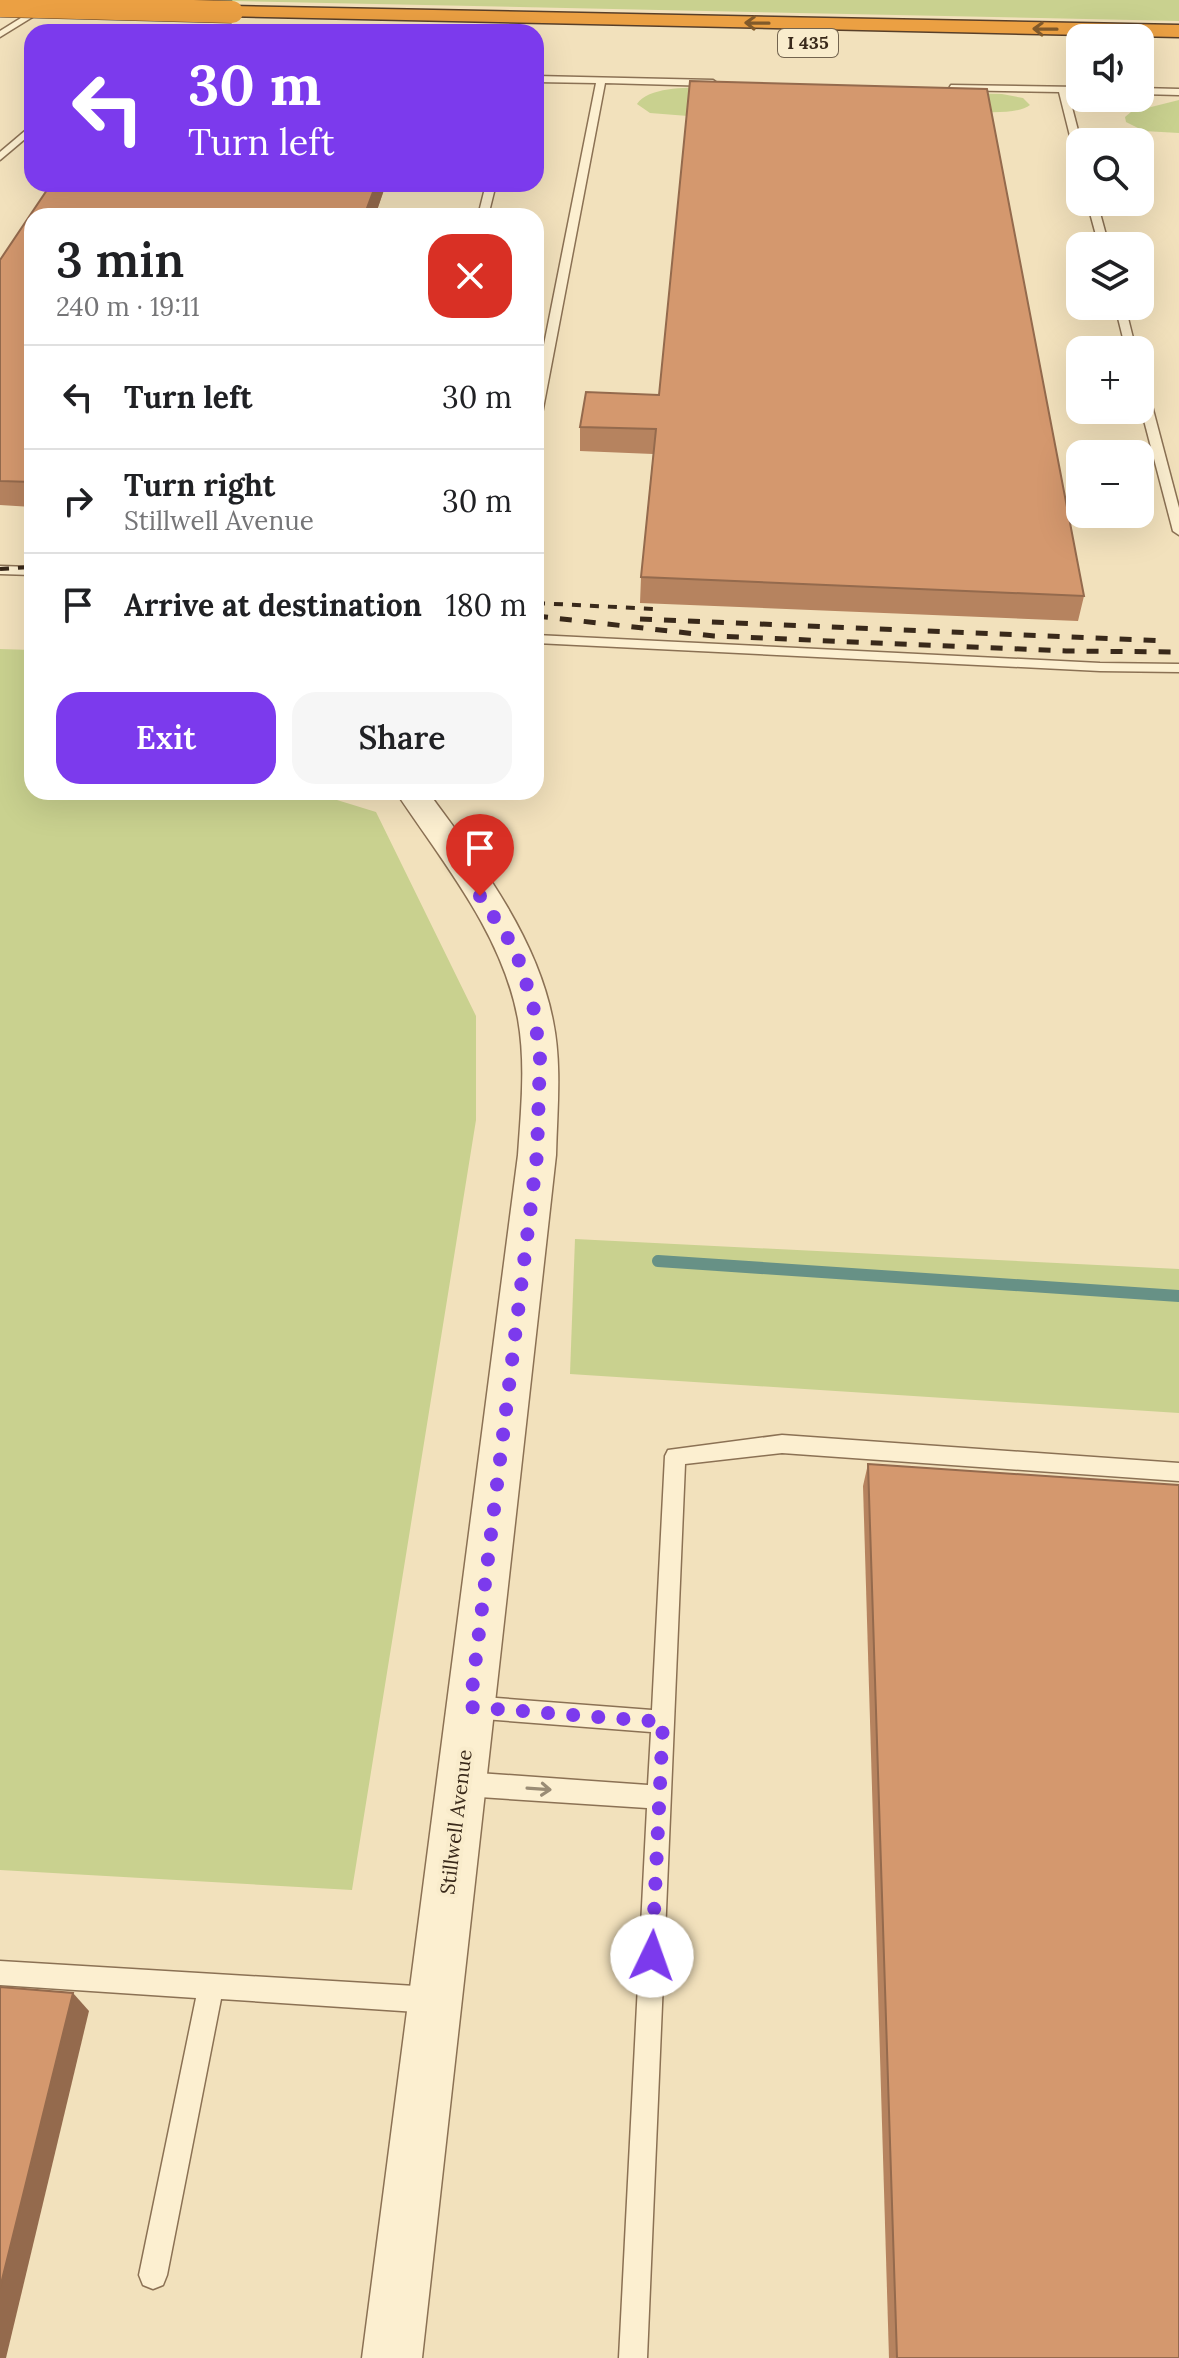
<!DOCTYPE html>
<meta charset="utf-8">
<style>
:root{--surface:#fff;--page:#f6f6f6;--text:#202124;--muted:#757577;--line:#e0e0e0;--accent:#7c3aed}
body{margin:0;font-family:Lora,serif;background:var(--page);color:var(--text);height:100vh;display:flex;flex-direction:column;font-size:30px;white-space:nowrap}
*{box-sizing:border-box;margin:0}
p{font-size:26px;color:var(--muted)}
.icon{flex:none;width:44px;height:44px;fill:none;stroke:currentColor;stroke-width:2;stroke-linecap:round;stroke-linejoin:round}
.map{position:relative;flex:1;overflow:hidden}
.drawer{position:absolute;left:24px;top:208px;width:520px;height:592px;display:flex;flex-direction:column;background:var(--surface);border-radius:24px;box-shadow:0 8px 32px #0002}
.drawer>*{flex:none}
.hud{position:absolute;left:24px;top:24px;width:520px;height:168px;border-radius:24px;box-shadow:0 8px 32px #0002;background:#7c3aed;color:#fff;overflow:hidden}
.fabs{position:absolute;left:1066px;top:24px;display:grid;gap:16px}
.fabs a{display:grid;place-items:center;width:88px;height:88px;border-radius:16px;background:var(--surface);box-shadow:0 8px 32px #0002;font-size:40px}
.pin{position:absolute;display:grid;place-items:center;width:68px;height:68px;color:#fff;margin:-82px -34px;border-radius:50% 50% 50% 0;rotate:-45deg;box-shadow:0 0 8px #0007}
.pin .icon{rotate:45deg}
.me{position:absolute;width:88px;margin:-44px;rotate:3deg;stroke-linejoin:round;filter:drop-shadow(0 0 6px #0008)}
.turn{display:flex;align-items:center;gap:28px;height:168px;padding:0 32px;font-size:36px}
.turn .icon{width:104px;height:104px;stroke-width:2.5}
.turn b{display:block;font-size:56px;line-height:68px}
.round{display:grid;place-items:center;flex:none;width:84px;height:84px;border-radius:24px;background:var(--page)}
.overview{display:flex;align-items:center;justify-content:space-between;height:136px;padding:0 32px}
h1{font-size:48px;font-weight:600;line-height:60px}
.cta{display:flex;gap:16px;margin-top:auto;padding:16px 32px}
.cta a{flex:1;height:92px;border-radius:24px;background:var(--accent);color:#fff;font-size:32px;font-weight:600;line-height:92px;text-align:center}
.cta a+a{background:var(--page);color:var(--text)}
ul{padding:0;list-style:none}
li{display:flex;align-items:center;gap:24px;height:104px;padding:0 32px;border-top:2px solid var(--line)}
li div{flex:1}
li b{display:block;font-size:30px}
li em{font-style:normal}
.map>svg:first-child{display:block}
</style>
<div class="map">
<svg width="1179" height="2358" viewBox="0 0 1179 2358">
<rect width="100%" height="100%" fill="#f2e1bc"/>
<g fill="#c9d18f">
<path d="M 188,0 L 1179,0 L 1179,21 Z"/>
<path d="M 704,87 L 688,116 L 650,113 L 637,104 C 648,87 686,88 704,87 Z"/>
<path d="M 831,90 L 1002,94 L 1023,98 L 1030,105 C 1004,126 869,96 831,90 Z"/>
<path d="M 1179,100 L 1179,133 L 1144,131 L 1126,122 L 1125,117 L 1131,112 Z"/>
<path d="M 0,649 L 32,650 L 32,792 L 311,792 L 376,812 L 476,1016 L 476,1120 L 352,1890 L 0,1870 Z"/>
<path d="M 575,1239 L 1179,1269 L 1179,1413 L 570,1374 Z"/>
</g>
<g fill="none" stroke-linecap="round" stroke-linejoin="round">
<path stroke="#679186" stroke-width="12" d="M 658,1261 L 1179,1296"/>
<g stroke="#8b7154" stroke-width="3">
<g id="lane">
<path d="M 45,3 L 52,5 L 0,37 L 0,31 Z"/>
<path d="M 536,76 L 713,80 L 717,83 L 713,86 L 605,83 L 542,414 L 536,417 L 536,385 L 596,83 L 536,82 Z"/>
<path d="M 951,85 L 1080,87 L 1080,93 L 1068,92 L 1081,142 L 1080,159 L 1075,156 L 1059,92 L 948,90 Z"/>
<path d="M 1140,88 L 1179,89 L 1179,95 L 1140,94 Z"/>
<path d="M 32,125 L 32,133 L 0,160 L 0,152 Z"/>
<path d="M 486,184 L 496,184 L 488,216 L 478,216 Z"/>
<path d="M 1087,202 L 1097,202 L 1109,246 L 1099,246 Z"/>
<path d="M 1115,306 L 1125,306 L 1136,350 L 1126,350 Z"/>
<path d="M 1140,380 L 1146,383 L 1179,508 L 1179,535 L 1173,531 L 1140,405 Z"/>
<path d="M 0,566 L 32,567 L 32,575 L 0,574 Z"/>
<path d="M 536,635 L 1100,663 L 1179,664 L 1179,672 L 1100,671 L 536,643 Z"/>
<path d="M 782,1435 L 1179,1463 L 1179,1481 L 782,1453 L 685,1464 L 647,2358 L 619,2358 L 647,1808 L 464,1796 L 456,1792 L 452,1784 L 456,1776 L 464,1772 L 648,1785 L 651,1732 L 470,1718 L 462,1715 L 459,1707 L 462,1699 L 470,1696 L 652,1710 L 665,1456 L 668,1450 Z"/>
<path d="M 0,1961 L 432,1987 L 441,1991 L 445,2000 L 441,2009 L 432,2013 L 221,1999 L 167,2275 L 163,2285 L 153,2289 L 143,2285 L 139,2275 L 196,1998 L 0,1985 Z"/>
</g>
</g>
<g stroke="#8b7154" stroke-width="3">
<path id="street" d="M 396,792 L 428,792 C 478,860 537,936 553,1021 C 562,1065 557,1111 556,1155 L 422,2358 L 362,2358 L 518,1155 C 521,1110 526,1064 518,1019 C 502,933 443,863 396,792 Z"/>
</g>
<g stroke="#583f29" stroke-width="3">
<path id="highway" d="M 232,6 L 1179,25 L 1179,37 L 225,16 L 222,12 L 225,8 Z"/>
</g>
<use href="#lane" fill="#fcefd0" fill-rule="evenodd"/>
<use href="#street" fill="#fcefd0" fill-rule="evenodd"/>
<use href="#highway" fill="#eba043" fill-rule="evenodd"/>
<g stroke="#39291a" stroke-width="4" stroke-dasharray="9 9" stroke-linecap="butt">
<path d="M 0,569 L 32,567"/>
<path d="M 536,603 L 655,609"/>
</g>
<g stroke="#39291a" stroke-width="5" stroke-dasharray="12 12" stroke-linecap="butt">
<path d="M 536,616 L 714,636 L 1066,651 L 1179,652"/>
<path d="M 640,619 L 1167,641"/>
</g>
<g stroke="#583f29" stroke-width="23" stroke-linecap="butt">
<path id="highway-bridge" d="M 0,6 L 232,12"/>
</g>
<use href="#highway-bridge" stroke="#eba043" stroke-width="22"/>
</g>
<g fill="#b6835f">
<path d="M 51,184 L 386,184 L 375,216 L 32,216 L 32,507 L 0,505 L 0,260 Z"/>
<path d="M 586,392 L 1084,596 L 1078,621 L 640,603 L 641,577 L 653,454 L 580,451 L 580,427 Z"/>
<path d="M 868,1464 L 1179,2358 L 889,2358 L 863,1486 Z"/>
</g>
<g fill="#946a4d">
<path d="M 376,184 L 386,184 L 375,216 L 364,216 Z"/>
<path d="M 73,1993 L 89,2011 L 6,2358 L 0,2358 L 0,2288 Z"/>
</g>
<g fill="#d4986e" stroke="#946a4d" stroke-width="2">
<path d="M 690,81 L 987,89 L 1084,596 L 641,577 L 656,429 L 580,427 L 586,392 L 659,395 Z"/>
<path d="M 51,184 L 376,184 L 364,216 L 32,216 L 32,482 L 0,481 L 0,260 Z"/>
<path d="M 868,1464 L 1179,1485 L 1179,2358 L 897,2358 Z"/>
<path d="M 0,1987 L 73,1993 L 0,2288 Z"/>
</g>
<defs><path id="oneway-shaft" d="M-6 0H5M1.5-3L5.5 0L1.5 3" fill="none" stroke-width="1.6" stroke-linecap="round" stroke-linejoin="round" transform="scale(2)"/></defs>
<g stroke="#80592a">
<use href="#oneway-shaft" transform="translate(757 23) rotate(-179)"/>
<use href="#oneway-shaft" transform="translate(1045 29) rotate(-179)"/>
</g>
<use stroke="#9a8c75" href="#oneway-shaft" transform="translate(539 1789) rotate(4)"/>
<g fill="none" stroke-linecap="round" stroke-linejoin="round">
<path stroke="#7c3aed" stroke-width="14" stroke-dasharray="0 25.2" d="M 480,896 L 515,949 L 533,1004 L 540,1057 L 537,1155 L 470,1707 L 663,1722 L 652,1956"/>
</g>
<g text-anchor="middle" stroke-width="8" stroke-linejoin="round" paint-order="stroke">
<rect fill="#f9eccc" stroke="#73644f" stroke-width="2" x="778" y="29" width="60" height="28" rx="6"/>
<g font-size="18" font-weight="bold" fill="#39291a">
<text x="808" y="49">I 435</text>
</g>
<g font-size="20" fill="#39291a" stroke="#f9eccc">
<text transform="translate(456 1822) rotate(-83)" y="7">Stillwell Avenue</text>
</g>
</g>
</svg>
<div class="fabs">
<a><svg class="icon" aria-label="sound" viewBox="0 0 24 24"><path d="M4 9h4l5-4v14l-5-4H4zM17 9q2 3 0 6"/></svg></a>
<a><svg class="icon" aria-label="search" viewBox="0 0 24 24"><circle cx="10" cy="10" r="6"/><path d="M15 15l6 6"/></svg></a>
<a><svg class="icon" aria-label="layers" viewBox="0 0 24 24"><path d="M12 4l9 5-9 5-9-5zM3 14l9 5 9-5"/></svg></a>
<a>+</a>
<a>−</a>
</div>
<div class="pin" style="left:480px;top:896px;background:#d93025"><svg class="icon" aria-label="arrive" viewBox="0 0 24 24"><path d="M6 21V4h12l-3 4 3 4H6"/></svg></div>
<svg class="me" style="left:652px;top:1956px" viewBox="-20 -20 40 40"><circle r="19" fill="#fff"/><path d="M0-13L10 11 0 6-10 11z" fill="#7c3aed"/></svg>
<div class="hud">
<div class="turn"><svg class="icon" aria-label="left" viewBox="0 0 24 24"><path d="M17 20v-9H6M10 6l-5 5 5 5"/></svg><div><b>30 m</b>Turn left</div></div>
</div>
<section class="drawer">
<div class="overview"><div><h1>3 min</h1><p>240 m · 19:11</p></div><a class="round" style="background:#d93025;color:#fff"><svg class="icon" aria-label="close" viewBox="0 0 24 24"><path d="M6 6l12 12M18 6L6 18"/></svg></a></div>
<ul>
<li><svg class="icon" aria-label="left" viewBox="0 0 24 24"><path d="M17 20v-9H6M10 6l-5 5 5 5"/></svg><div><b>Turn left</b></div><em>30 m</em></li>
<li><svg class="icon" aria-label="right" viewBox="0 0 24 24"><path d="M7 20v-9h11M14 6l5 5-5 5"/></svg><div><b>Turn right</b><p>Stillwell Avenue</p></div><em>30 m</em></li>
<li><svg class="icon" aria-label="arrive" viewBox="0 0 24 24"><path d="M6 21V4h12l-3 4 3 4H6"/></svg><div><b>Arrive at destination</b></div><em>180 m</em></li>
</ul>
<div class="cta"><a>Exit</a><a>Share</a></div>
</section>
</div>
